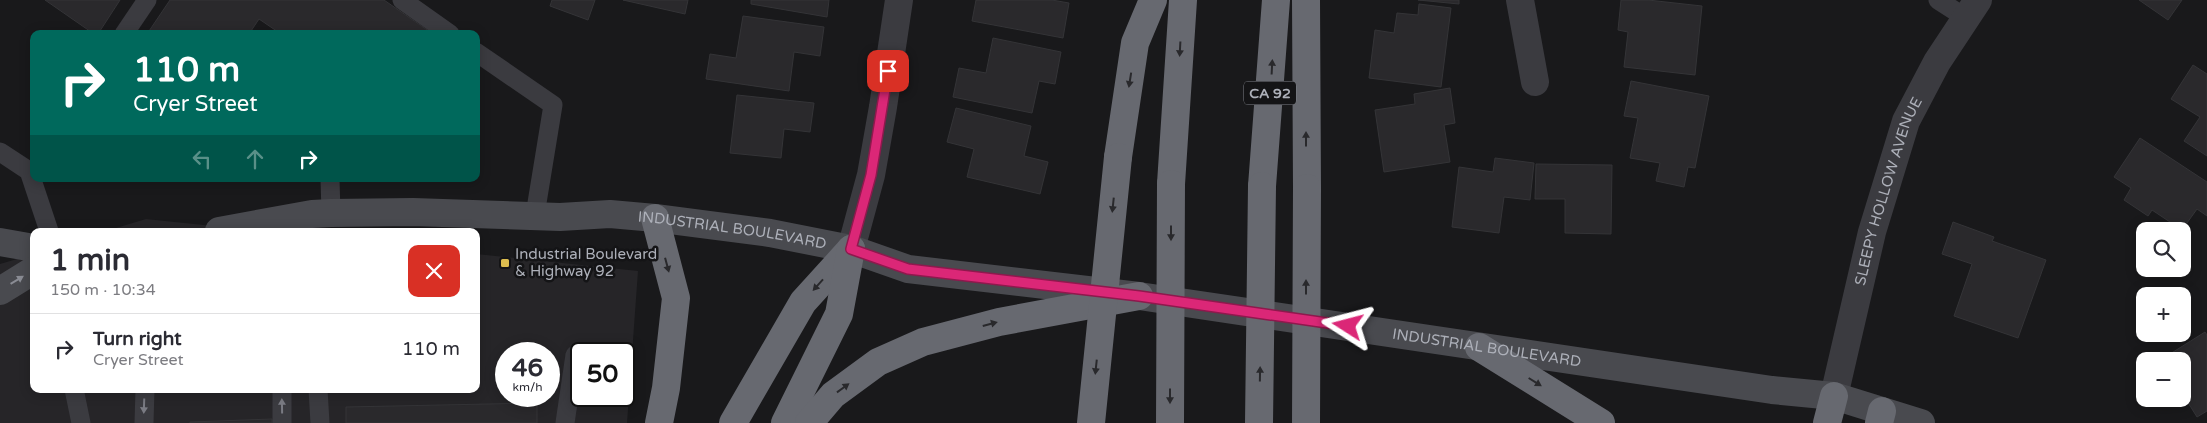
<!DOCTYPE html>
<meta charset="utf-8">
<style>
:root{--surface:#fff;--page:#f2f2f3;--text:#2b2b33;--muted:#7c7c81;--line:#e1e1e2}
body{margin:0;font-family:"Varela Round",sans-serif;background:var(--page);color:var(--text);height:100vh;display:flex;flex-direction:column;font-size:19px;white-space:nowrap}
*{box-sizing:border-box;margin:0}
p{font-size:16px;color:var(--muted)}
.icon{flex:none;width:28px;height:28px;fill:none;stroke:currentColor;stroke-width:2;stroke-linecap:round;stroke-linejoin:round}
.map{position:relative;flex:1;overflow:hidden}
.drawer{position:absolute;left:30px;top:228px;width:450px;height:165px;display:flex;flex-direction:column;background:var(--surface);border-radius:10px;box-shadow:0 2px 12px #0003}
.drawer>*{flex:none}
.banner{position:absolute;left:30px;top:30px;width:450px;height:152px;border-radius:10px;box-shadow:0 2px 12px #0003;background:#00695c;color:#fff;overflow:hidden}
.tools{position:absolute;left:2136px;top:222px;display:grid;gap:10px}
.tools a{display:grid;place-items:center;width:55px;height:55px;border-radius:10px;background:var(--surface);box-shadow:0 2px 12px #0003;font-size:25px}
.speed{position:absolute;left:495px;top:342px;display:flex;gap:10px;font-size:25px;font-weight:700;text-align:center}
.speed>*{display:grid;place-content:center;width:65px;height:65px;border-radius:50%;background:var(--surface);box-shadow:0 2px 12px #0003;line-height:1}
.speed small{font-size:12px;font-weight:400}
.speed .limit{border:2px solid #111;border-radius:8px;background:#fff;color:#111}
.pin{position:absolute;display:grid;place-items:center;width:42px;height:42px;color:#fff;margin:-21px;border-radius:10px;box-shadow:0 2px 8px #0006}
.me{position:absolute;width:55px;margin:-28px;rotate:279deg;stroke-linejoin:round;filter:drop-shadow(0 0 4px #0008)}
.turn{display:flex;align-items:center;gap:18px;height:105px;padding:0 20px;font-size:22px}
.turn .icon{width:65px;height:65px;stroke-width:2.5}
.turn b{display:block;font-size:35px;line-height:42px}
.lanes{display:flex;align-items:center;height:48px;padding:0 20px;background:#0003;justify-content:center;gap:25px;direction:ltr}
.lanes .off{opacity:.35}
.round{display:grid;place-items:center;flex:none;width:52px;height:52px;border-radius:10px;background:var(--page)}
.overview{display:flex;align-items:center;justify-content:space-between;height:85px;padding:0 20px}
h1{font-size:30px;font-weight:700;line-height:38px}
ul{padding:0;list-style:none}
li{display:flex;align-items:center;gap:15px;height:70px;padding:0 20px;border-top:1px solid var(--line)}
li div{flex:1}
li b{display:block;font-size:19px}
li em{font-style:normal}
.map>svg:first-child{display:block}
</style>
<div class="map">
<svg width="2207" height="423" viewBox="0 0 2207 423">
<rect width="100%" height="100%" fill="#19191b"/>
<g fill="#262528" fill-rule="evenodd">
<path d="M 146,219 L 261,231 L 106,231 Z"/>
<path d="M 34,254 L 34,389 L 476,389 L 476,254 L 638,271 L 627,423 L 0,423 L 0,264 ZM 506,354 L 549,354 L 549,396 L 506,396 ZM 581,354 L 624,354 L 624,396 L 581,396 Z"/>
</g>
<g fill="#2a292c" stroke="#343437">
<path d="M 45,0 L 120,0 L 98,34 L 94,34 Z"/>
<path d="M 170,0 L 384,0 L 433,34 L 281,34 L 259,19 L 249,34 L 147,34 Z"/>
<path d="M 552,0 L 595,0 L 588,20 L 550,6 Z"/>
<path d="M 623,0 L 688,0 L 685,14 Z"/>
<path d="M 751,0 L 829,0 L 827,17 L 751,4 Z"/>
<path d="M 976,0 L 1052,0 L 1069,3 L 1063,38 L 972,21 Z"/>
<path d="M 1418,0 L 1459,0 L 1459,4 Z"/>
<path d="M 1621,0 L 1648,0 L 1702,6 L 1695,75 L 1624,67 L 1628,32 L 1618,30 Z"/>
<path d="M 2139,0 L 2182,0 L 2168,20 Z"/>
<path d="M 1419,4 L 1451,8 L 1441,87 L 1369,78 L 1375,30 L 1394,33 L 1397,13 L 1418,15 Z"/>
<path d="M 743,16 L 824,27 L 820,56 L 794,52 L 789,91 L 706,79 L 710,54 L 736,58 Z"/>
<path d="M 993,38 L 1061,52 L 1055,84 L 1039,81 L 1032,113 L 953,97 L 959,68 L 986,73 Z"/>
<path d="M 2193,65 L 2207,74 L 2207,156 L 2184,141 L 2200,117 L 2171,99 Z"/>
<path d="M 1631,81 L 1709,96 L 1695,168 L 1688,167 L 1684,187 L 1656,181 L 1660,163 L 1630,158 L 1638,118 L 1624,116 Z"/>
<path d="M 1450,88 L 1455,123 L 1444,125 L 1450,162 L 1384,172 L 1375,110 L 1415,104 L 1414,94 Z"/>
<path d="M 737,95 L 814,103 L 810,132 L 784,129 L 781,158 L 730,153 Z"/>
<path d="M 956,108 L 1031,126 L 1024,156 L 1048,162 L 1040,194 L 967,177 L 974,149 L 947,142 Z"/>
<path d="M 2140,138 L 2207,182 L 2207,216 L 2197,209 L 2182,230 L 2152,210 L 2148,216 L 2124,200 L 2131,188 L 2114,177 Z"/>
<path d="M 1495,158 L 1534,163 L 1530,200 L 1504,197 L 1499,233 L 1452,227 L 1459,167 L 1493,172 Z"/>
<path d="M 1536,164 L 1612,165 L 1611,234 L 1565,233 L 1565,199 L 1535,199 Z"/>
<path d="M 1953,222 L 1994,237 L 1992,241 L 2046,260 L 2018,338 L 1954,316 L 1972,264 L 1942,254 Z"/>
<path d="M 2205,332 L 2207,335 L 2207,411 L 2197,417 L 2182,393 L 2182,361 L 2163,361 L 2162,359 Z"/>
<path d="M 537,403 L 537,423 L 346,423 L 346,407 Z"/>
<path d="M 272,419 L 272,423 L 190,423 L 190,422 Z"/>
</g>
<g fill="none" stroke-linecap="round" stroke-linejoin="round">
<g stroke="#3b3b40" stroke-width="19">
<path d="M 402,0 L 450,34"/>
<path d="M 1938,0 L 1966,18"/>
<path d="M 124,34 L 147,0"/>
<path d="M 476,52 L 553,105 L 535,215"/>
<path d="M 0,152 L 29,171 L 49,231"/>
<path d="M 330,179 L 331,213"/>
<path d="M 74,389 L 81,423"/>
<path d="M 282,389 L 282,423"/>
<path d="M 318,389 L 320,423"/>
<path d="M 144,423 L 145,389"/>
<path d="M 565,423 L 575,355"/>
</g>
<g stroke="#3b3b40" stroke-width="28">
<path d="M 1520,0 L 1535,82"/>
<path d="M 851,249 L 871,175 L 883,107 L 899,0"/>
</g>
<path stroke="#3b3b40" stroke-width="28" id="s1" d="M 1834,396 L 1872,232 L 1906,121 L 1937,62 L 1978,0"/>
<g stroke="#494a4f" stroke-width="28">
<path id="s2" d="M 219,231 L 312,214 L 331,213 L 413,212 L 560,217 L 610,214 L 655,218 L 770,233 L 851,249 L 908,269 L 1139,296 L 1772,390 L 1834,396 L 1921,423"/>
<path d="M 0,242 L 34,248"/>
<path d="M 0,291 L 34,270"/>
</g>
<g stroke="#676970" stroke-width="28">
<path d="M 1306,0 L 1307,188"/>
<path d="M 1118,157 L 1135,43 L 1153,0"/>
<path d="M 1171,184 L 1183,0"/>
<path d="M 1262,186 L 1276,0"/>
<path d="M 655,218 L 676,298 L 666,388 L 659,423"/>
<path d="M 1479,347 L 1601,423"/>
<path d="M 733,423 L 803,302 L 851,249"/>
<path d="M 785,423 L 839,314 L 851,249"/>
<path d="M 809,423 L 833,395 L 878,362 L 923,342 L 999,322 L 1139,296"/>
<path d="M 1827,423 L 1834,396"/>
<path d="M 1879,423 L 1882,411"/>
</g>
<g stroke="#676970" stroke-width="28">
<path d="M 1091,423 L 1118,157"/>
<path d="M 1170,423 L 1171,184"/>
<path d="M 1259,423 L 1262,186"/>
<path d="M 1306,423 L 1307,188"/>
</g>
</g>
<defs><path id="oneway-solid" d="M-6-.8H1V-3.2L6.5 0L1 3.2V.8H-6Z" transform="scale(1.25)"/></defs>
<g fill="#29292c">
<use href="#oneway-solid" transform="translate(1180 49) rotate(93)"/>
<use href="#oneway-solid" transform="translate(1272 67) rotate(-87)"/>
<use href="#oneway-solid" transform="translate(1130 80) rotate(99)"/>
<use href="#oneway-solid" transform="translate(1306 139) rotate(-90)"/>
<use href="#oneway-solid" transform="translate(1113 205) rotate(96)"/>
<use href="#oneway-solid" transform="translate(1171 233) rotate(90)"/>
<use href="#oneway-solid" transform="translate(667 265) rotate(75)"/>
<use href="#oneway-solid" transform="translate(818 285) rotate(132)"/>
<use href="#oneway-solid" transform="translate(1306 287) rotate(-90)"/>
<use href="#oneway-solid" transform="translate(990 324) rotate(-15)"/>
<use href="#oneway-solid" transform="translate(1096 367) rotate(96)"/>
<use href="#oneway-solid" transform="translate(1260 374) rotate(-89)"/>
<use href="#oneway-solid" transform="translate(1535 382) rotate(32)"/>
<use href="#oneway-solid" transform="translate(843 388) rotate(-36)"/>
<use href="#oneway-solid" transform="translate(1170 396) rotate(90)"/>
</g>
<use fill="#8a8c94" href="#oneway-solid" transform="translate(17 280) rotate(-31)"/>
<g fill="#7a7b83">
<use href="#oneway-solid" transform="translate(144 406) rotate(92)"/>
<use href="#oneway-solid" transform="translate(282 406) rotate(-91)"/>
</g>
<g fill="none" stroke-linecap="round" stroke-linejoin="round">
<g stroke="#8e194d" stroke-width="12">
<path id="route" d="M 888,71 L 871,175 L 851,249 L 908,269 L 1139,296 L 1348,326"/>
</g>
<use href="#route" stroke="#db2777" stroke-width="9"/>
</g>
<rect fill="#ddbd4f" stroke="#141416" stroke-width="2" x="500" y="258" width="10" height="10" rx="2.5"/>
<g text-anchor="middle" stroke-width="5" stroke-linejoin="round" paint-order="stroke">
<rect fill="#141416" stroke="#7f8188" stroke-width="1" x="1244" y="81.5" width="52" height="23" rx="4"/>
<g font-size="14" font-weight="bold" fill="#adb0b9">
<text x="1270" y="98">CA 92</text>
</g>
<g font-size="15" fill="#adb0b9" stroke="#141416">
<text dy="5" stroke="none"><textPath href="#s1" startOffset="212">SLEEPY HOLLOW AVENUE</textPath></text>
<text dy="5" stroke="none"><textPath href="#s2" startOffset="516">INDUSTRIAL BOULEVARD</textPath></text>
<text dy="5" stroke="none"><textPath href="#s2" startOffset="1281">INDUSTRIAL BOULEVARD</textPath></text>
</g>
<g font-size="15" fill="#adb0b9" stroke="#141416" text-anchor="start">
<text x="515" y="259">Industrial Boulevard<tspan x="515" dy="17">&amp; Highway 92</tspan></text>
</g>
</g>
</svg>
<div class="tools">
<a><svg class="icon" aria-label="search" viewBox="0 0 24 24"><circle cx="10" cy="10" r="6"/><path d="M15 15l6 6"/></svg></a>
<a>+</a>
<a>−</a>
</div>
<div class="speed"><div>46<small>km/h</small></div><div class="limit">50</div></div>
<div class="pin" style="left:888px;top:71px;background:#d93025"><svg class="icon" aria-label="arrive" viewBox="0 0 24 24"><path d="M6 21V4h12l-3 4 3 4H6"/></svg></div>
<svg class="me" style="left:1348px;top:326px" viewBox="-20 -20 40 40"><path d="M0-17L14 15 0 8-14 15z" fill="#db2777" stroke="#fff" stroke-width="4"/></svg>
<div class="banner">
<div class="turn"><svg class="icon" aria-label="right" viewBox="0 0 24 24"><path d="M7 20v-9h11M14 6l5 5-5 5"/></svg><div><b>110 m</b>Cryer Street</div></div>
<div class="lanes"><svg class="icon off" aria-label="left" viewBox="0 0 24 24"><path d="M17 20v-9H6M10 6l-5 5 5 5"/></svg><svg class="icon off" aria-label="ahead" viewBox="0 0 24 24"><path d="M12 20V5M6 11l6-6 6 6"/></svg><svg class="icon" aria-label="right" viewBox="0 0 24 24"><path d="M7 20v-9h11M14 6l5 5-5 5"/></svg></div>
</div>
<section class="drawer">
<div class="overview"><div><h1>1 min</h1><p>150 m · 10:34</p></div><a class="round" style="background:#d93025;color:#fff"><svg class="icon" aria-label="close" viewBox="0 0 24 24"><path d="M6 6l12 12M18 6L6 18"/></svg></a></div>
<ul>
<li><svg class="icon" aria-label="right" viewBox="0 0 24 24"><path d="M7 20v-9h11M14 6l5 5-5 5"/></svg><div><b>Turn right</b><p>Cryer Street</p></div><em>110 m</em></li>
</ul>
</section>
</div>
